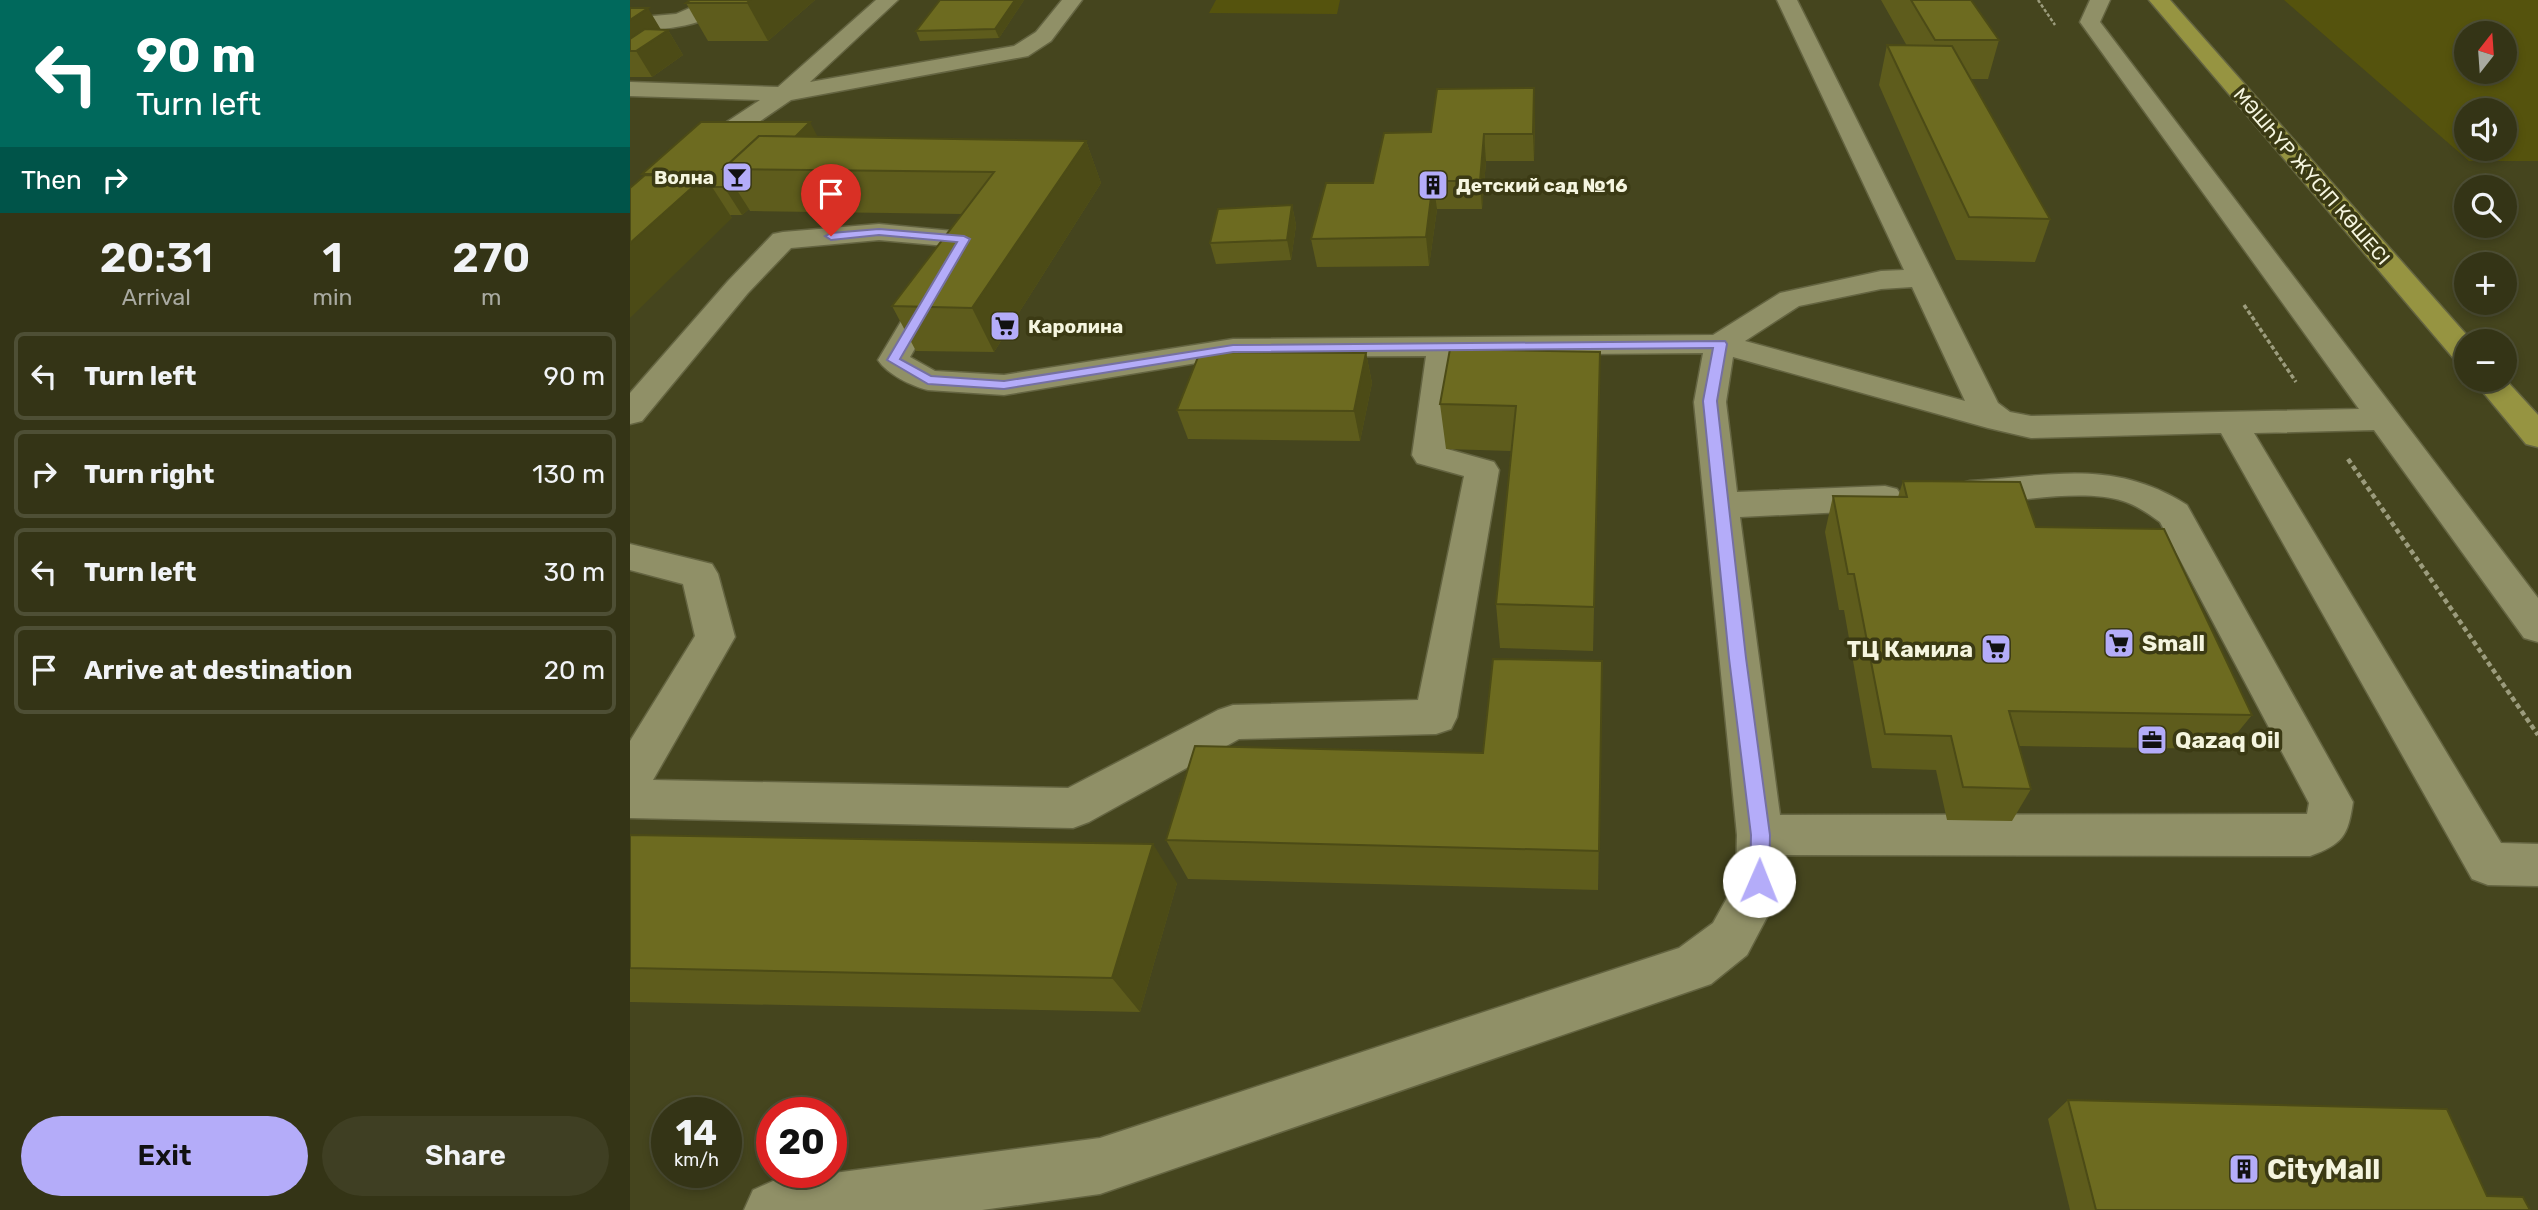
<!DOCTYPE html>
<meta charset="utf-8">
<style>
:root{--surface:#343416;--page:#3f3f23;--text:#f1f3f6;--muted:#a9aaa1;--line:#4e4f35;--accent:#b4acf9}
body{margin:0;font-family:Rubik,sans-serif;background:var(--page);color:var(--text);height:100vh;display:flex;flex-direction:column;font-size:26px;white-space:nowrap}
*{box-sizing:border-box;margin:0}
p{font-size:23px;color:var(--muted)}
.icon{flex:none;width:38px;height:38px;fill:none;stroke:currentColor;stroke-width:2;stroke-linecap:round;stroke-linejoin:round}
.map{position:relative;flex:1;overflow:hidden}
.side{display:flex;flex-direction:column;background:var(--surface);width:630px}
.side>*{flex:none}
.guide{background:#00695c;color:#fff;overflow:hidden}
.needle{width:46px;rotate:17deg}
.controls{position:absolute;left:1824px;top:21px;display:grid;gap:14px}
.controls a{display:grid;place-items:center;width:63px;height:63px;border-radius:50%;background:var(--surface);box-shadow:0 4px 10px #0003,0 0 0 2px var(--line);font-size:35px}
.speed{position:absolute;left:21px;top:1097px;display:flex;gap:14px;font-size:35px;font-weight:700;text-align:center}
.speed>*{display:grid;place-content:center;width:91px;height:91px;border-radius:50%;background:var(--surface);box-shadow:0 4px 10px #0003,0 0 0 2px var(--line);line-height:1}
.speed small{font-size:18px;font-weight:400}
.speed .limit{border:10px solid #d22;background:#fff;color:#111}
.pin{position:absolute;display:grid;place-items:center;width:60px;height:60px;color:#fff;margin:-72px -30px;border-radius:50% 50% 50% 0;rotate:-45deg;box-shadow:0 0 7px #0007}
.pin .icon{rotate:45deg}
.me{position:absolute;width:77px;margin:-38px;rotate:1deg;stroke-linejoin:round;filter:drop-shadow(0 0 5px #0008)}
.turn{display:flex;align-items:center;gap:24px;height:147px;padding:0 21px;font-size:32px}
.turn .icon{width:91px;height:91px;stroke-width:2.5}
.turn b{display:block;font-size:49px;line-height:60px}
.then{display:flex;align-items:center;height:66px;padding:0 21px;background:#0003;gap:14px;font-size:26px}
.eta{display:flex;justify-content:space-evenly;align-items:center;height:119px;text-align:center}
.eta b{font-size:42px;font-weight:600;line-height:49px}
.primary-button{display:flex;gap:14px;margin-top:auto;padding:14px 21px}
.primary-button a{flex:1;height:80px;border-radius:42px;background:var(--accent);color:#111;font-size:28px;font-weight:600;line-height:80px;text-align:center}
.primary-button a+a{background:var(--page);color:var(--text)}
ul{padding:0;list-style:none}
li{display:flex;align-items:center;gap:21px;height:88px;margin:0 14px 10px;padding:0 7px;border:4px solid var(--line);border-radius:10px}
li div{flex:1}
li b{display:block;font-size:26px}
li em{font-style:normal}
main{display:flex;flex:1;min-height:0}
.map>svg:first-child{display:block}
</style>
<main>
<section class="side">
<div class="guide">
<div class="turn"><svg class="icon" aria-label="left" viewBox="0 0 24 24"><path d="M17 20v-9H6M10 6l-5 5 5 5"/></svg><div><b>90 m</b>Turn left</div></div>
<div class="then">Then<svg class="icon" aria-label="right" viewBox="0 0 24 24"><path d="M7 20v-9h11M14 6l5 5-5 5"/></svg></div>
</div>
<div class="eta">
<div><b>20:31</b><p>Arrival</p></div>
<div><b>1</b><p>min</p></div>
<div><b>270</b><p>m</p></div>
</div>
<ul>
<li><svg class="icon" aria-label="left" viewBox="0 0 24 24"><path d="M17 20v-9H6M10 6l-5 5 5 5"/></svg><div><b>Turn left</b></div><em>90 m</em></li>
<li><svg class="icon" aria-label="right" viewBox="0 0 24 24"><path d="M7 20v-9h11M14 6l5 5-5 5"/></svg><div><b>Turn right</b></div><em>130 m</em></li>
<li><svg class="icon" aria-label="left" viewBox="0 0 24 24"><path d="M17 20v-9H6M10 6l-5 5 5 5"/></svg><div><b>Turn left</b></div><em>30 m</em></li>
<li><svg class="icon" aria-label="arrive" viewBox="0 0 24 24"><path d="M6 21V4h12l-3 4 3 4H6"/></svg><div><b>Arrive at destination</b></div><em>20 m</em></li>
</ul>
<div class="primary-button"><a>Exit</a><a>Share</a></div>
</section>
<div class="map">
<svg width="1908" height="1210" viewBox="0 0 1908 1210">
<rect width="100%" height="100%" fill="#45451e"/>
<g fill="#55530d" fill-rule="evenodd">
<path d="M 586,0 L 710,0 L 707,14 L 579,13 Z"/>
<path d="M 1654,0 L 1908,0 L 1908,161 L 1839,161 ZM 1836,33 L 1874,33 L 1874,72 L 1836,72 ZM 1836,110 L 1874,110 L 1874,149 L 1836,149 Z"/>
</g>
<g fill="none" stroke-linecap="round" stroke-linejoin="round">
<g stroke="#646441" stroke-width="3">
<g id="minor">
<path d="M 78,0 L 102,0 C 81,28 31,30 0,30 L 0,18 L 46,14 Z"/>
<path d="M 246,0 L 268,0 L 180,82 L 384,46 L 406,32 L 432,0 L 452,0 L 421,41 L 398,56 L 161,100 L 101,141 L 9,218 L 0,220 L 0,199 L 83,131 L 130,100 L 0,96 L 0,82 L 148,87 Z"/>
<path d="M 1147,0 L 1167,0 L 1368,403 L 1380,412 L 1401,416 L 1729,409 L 1450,22 L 1460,0 L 1480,0 L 1470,22 L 1908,598 L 1908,642 L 1894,638 L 1744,430 L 1624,433 L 1871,843 L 1908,844 L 1908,886 L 1858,885 L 1842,879 L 1591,433 L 1401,438 L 1358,428 L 1103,357 L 1096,402 L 1107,492 L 1255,486 L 1267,489 L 1273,498 L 1267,507 L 1255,510 L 1110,517 L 1150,815 L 1677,814 L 1679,803 L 1530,522 C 1519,514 1506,505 1493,501 C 1453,488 1382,502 1340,505 L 1328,502 L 1322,493 L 1328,484 L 1340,481 C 1420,476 1484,458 1557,505 L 1723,802 C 1718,836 1713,844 1680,856 L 1153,855 L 1152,881 L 1146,900 L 1117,955 L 1081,984 L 470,1194 L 352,1210 L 114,1210 L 123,1190 L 143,1181 L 470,1138 L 1049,948 L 1083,923 L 1102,889 L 1106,881 L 1107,835 L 1064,402 L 1073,353 L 827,355 L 817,449 L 864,462 L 869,470 L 827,717 L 821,729 L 806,734 L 609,739 L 459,822 L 443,828 L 0,818 L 0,741 L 65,636 L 53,584 L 0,570 L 0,544 L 82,564 L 88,574 L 105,637 L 23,780 L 438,788 L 588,710 L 603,705 L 788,700 L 834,476 L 787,463 L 782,455 L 796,356 L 603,357 L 374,395 L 298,390 C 281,386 257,374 248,360 L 316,246 L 249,240 L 161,248 L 118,293 L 12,421 L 0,424 L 0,393 L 98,281 L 143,234 L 153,232 L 249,224 L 344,233 L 348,239 L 280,357 L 305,371 L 374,375 L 603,339 L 1083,335 L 1150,293 L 1251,271 L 1274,270 ZM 1282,287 L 1335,401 L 1115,341 L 1169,306 L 1251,289 Z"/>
</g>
</g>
<g stroke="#646441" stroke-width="3">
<g id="major">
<path d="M 1519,0 L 1540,0 L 1842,341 L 1836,341 L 1836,362 L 1825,360 Z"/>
<path d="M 1874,378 L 1908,415 L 1908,447 L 1896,444 L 1843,380 L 1874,380 Z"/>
</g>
</g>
<path stroke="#9c9c7d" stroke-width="2.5" stroke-dasharray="3.5 2" stroke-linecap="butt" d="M 1408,0 L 1425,25"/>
<path stroke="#9c9c7d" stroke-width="3.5" stroke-dasharray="4.5 2.5" stroke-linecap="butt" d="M 1614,305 L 1666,382"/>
<path stroke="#9c9c7d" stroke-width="4.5" stroke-dasharray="5 3.5" stroke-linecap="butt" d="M 1718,459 L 1908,735"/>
<use href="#minor" fill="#909067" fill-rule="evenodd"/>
<use href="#major" fill="#969441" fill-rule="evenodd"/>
</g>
<g fill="#5e5c1c">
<path d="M 60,0 L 185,0 L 138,41 L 78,41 L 56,3 Z"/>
<path d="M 394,0 L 369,38 L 290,41 L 286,31 Z"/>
<path d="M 1251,0 L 1340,0 L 1369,40 L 1358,79 L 1341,79 L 1420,219 L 1405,262 L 1326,260 L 1249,85 L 1257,45 L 1277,46 Z"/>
<path d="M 0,8 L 31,30 L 38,30 L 53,55 L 22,77 L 0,77 Z"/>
<path d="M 905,114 L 904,161 L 856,161 L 852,209 L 807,209 L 799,266 L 687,267 L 681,239 L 801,132 Z"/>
<path d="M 188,137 L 456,141 L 471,183 L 364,352 L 286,351 L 262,306 L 332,214 L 120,211 L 119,209 L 112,215 L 100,215 L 102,218 L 14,176 L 12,174 Z"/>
<path d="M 662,205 L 666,225 L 661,260 L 586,264 L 580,243 Z"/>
<path d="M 736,353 L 742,383 L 730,441 L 558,439 L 547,410 Z"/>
<path d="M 969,397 L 963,651 L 870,648 L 866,604 L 881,451 L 816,449 L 810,404 Z"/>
<path d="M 1273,481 L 1406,527 L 1622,715 L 1594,749 L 1389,746 L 1401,789 L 1382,821 L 1317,820 L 1306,770 L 1242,768 L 1214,610 L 1209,610 L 1195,532 L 1203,496 L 1268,497 Z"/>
<path d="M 972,661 L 968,890 L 558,879 L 536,840 L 853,753 Z"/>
<path d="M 0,835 L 547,883 L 510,1012 L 0,1002 Z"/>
<path d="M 1438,1100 L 1857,1196 L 1900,1210 L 1440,1210 L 1418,1119 Z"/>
</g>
<g fill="#4c4b16">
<path d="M 120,0 L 185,0 L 138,41 L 117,3 Z"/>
<path d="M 385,0 L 394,0 L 369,38 L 365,29 Z"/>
<path d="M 18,8 L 33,33 L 38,30 L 53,55 L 22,77 L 6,51 L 0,51 L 0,20 Z"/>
<path d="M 904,88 L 905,114 L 904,161 L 903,134 Z"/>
<path d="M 180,122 L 194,149 L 152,150 Z"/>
<path d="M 854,134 L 856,161 L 852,209 L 850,181 Z"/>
<path d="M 456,141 L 471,183 L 364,352 L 342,308 Z"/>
<path d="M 75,176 L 102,218 L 0,318 L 0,243 Z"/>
<path d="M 101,181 L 119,209 L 112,215 L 94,187 Z"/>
<path d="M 803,181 L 807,209 L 799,266 L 796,237 Z"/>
<path d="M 662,205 L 666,225 L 661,260 L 657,240 Z"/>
<path d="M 736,353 L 742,383 L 730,441 L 724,411 Z"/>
<path d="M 523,844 L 547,883 L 510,1012 L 482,978 Z"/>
</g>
<g fill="#6d6b20" stroke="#4c4b16" stroke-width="2">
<path d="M 60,0 L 120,0 L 117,3 L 56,3 Z"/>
<path d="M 310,0 L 385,0 L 365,29 L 286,31 Z"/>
<path d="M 1281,0 L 1341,0 L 1369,40 L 1305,40 Z"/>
<path d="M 0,8 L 18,8 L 0,20 Z"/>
<path d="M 15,29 L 38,30 L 6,51 L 0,51 L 0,39 Z"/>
<path d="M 1257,45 L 1322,46 L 1420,219 L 1339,217 Z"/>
<path d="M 904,88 L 903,134 L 854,134 L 850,181 L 803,181 L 796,237 L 681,239 L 696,183 L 743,183 L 754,133 L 801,132 L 807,89 Z"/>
<path d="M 71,122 L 180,122 L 165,137 L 129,136 L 93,169 L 101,181 L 94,187 L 82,187 L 75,176 L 47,175 L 49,174 L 12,174 Z"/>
<path d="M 129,136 L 456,141 L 342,308 L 262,306 L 364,172 L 93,169 Z"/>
<path d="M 15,175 L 75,176 L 0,243 L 0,188 Z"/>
<path d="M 662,205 L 657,240 L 580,243 L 588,209 Z"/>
<path d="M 820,349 L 970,352 L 964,607 L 866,604 L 886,406 L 810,404 Z"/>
<path d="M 570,352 L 736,353 L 724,411 L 547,410 Z"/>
<path d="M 1273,481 L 1390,482 L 1406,527 L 1534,529 L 1622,715 L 1379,711 L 1401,789 L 1333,787 L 1321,736 L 1255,734 L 1224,574 L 1218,574 L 1203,496 L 1277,497 Z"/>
<path d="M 863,659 L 972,661 L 969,851 L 536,840 L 565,746 L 853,753 Z"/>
<path d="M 0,835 L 523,844 L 482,978 L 0,968 Z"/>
<path d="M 1438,1100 L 1817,1109 L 1857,1196 L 1893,1197 L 1900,1210 L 1466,1210 Z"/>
</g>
<path fill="#b4acf9" stroke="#7570a2" stroke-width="2" d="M 249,229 L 334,236 L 340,239 L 270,359 L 301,376 L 374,381 L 603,345 L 1095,341 L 1097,344 L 1087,401 L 1116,658 L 1140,835 L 1139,881 L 1136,887 L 1129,890 L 1123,887 L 1120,881 L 1121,835 L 1099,658 L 1073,401 L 1083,348 L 603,352 L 374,389 L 298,384 L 257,360 L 327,242 L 249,235 L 201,240 L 195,236 L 201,233 Z"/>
<defs>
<g id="bar-square" transform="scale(1.575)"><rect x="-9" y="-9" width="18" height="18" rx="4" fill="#b4acf9" stroke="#3b3a14"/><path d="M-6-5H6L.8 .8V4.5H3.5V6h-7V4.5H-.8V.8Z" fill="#111"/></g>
<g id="building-square" transform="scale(1.575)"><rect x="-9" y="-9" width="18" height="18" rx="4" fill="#b4acf9" stroke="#3b3a14"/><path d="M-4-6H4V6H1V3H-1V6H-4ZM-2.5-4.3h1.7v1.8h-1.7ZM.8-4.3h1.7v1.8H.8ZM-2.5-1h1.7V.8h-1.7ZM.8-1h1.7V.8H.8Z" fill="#111"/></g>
<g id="supermarket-square" transform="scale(1.575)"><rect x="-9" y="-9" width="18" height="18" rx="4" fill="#b4acf9" stroke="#3b3a14"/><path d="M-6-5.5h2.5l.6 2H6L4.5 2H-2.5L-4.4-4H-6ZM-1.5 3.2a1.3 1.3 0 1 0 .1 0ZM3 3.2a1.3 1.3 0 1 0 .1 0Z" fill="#111"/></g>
<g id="office-square" transform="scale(1.575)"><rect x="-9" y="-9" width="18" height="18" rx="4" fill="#b4acf9" stroke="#3b3a14"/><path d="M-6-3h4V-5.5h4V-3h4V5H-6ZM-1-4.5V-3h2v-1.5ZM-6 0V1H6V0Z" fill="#111"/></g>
</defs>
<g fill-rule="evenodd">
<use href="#bar-square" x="107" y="177"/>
<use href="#building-square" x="803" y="185"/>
<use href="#supermarket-square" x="375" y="326"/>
<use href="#supermarket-square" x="1489" y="643"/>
<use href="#supermarket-square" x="1366" y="649"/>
<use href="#office-square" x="1522" y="740"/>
<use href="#building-square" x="1614" y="1169"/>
</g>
<g text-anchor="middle" stroke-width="7" stroke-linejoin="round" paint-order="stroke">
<g font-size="19" fill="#f5f5df" stroke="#3b3a14">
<text transform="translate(1682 176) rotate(49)" y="7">МӘШҺҮР ЖҮСІП КӨШЕСІ</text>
</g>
<g font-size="19" font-weight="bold" fill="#f5f5df" stroke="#3b3a14" text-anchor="start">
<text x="84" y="184" text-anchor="end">Волна</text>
<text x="826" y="192">Детский сад №16</text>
<text x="398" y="333">Каролина</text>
</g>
<g font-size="23" font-weight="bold" fill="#f5f5df" stroke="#3b3a14" text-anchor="start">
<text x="1512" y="651">Small</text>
<text x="1343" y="657" text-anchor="end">ТЦ Камила</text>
<text x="1545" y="748">Qazaq Oil</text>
</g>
<g font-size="28" font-weight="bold" fill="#f5f5df" stroke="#3b3a14" text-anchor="start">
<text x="1637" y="1179">CityMall</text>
</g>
</g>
</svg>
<div class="controls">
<a><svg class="needle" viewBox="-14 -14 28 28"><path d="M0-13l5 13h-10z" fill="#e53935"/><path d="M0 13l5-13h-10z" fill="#a9aaa1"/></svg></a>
<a><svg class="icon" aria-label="sound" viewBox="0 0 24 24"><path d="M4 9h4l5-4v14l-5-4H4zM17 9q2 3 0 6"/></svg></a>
<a><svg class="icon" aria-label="search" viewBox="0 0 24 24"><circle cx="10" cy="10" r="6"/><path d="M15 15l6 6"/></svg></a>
<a>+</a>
<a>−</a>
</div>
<div class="speed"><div>14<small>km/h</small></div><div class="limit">20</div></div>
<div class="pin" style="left:201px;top:236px;background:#d93025"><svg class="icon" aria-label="arrive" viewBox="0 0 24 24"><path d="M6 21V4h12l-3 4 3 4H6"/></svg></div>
<svg class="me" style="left:1129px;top:881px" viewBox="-20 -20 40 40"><circle r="19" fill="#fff"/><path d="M0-13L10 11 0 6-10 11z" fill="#b4acf9"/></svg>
</div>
</main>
